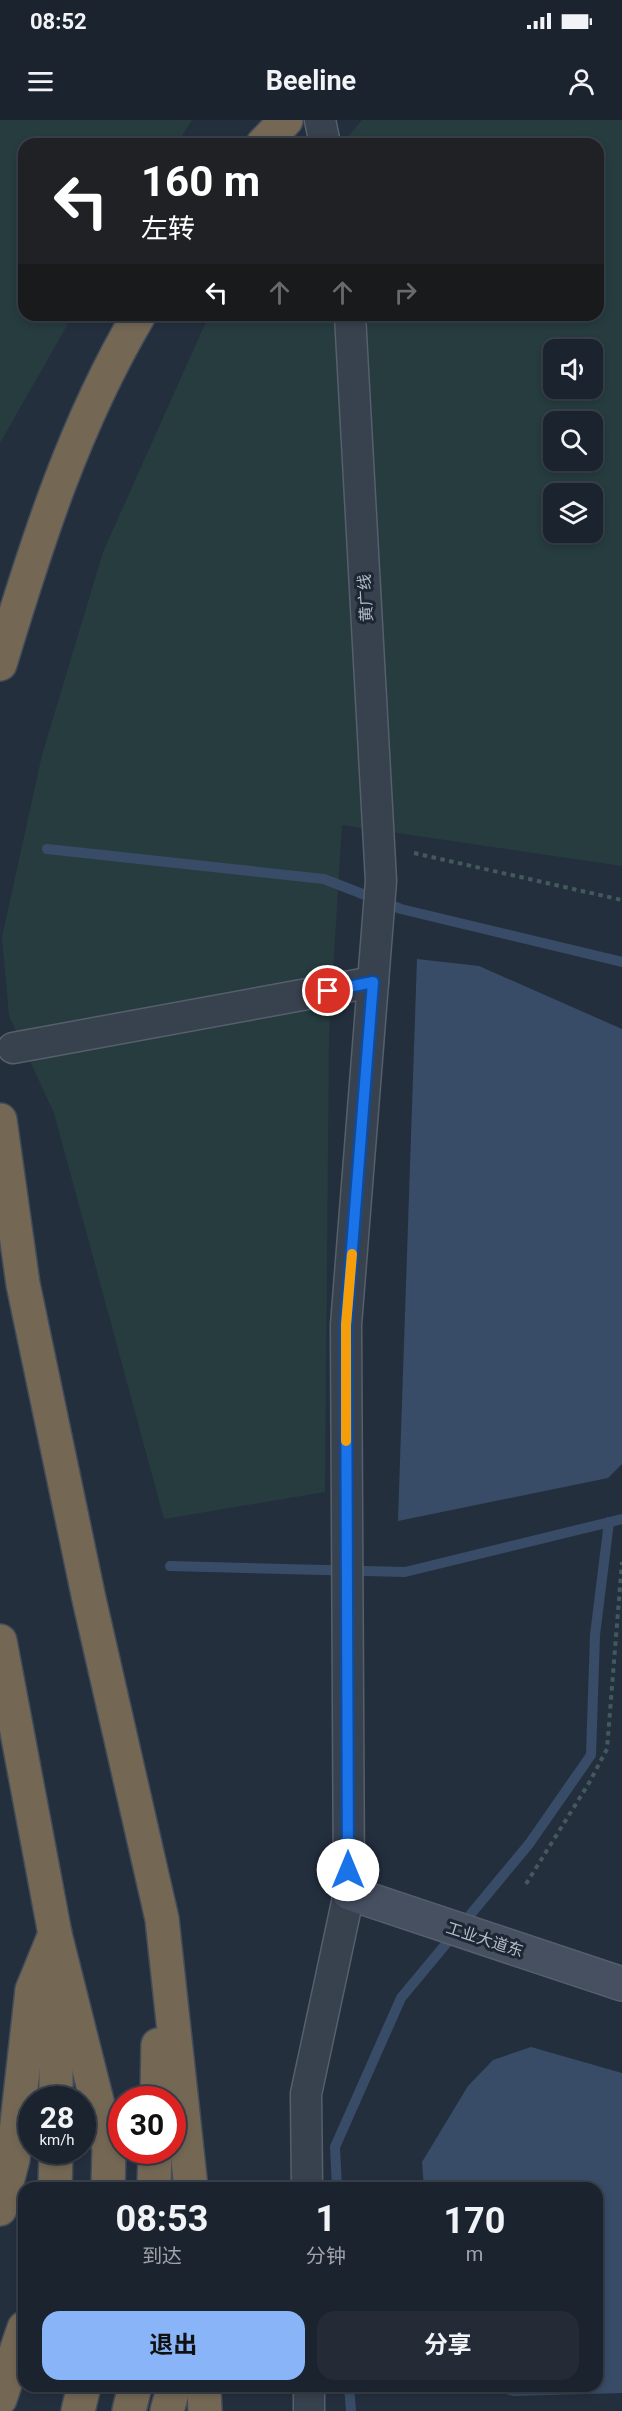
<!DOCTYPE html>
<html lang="zh">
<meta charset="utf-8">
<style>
:root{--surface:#1b232e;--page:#242b36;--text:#f1f3f6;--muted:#a0a4aa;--line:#39404a;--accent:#8ab4f8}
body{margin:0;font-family:Roboto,"Noto Sans SC",sans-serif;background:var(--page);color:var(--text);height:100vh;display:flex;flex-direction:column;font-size:22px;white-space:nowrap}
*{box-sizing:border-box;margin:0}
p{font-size:20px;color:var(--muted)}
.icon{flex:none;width:33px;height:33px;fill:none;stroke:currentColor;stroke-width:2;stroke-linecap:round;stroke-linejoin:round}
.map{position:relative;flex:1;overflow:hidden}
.drawer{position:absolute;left:18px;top:2062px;width:585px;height:210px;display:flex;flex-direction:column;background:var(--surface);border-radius:18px;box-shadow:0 3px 9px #0003,0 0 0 2px var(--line)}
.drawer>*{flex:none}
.guide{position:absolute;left:18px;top:18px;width:586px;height:183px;border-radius:18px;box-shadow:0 3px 9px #0003,0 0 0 2px var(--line);background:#202124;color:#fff;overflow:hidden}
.buttons{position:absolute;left:543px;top:219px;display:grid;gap:12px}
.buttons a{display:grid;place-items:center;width:60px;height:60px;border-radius:12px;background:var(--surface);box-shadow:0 3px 9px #0003,0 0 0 2px var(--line);font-size:30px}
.speed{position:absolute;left:18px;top:1966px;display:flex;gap:12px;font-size:30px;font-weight:700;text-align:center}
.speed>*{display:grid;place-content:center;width:78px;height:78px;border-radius:50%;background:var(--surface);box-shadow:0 3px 9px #0003,0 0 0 2px var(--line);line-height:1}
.speed small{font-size:15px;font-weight:400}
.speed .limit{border:9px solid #d22;background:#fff;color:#111}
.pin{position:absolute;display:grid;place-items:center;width:51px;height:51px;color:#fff;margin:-26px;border:3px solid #fff;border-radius:50%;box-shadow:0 2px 6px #0007}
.me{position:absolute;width:66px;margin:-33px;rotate:0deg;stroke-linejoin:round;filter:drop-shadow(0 0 4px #0008)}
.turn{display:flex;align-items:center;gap:21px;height:126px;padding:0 24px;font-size:27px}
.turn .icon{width:78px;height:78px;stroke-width:2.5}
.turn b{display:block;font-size:42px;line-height:51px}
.lanes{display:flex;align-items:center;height:57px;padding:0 24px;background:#0003;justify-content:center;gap:30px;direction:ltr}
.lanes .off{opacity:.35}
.eta{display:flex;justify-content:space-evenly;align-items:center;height:102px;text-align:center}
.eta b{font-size:36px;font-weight:700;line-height:42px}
.cta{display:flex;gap:12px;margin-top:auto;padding:12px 24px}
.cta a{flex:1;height:69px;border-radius:18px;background:var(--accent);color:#111;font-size:24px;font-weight:700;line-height:69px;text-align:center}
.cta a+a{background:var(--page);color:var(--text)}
.status{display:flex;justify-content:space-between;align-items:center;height:42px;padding:0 30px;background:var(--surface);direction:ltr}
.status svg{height:16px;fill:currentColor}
header{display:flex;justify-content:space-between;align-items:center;height:78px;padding:0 24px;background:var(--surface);font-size:27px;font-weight:700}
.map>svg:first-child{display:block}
</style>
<div class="status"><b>08:52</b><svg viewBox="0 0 49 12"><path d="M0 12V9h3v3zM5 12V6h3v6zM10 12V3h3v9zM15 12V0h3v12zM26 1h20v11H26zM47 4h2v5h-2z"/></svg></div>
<header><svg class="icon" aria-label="menu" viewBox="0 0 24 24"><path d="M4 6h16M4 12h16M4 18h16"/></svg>Beeline<svg class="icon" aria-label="person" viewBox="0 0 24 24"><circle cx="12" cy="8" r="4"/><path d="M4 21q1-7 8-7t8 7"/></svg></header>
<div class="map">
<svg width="622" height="2291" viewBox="0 0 622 2291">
<rect width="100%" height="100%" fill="#242f3e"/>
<g fill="#263c3f" fill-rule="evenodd">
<path d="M 0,0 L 192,0 L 177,24 L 24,24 L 24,195 L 73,195 L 0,323 Z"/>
<path d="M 362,0 L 622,0 L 622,746 L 342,705 L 329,917 L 325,1372 L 164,1399 L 54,993 L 9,896 L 2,817 L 42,635 L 103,432 L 209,195 L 598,195 L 598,24 L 342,24 ZM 554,230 L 592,230 L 592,268 L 554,268 ZM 554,302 L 592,302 L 592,340 L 554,340 ZM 554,374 L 592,374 L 592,412 L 554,412 Z"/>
</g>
<g fill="#394c67">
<path d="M 417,839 L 479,846 L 622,909 L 622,1344 L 608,1358 L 398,1401 Z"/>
<path d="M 531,1927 L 622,1953 L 622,2273 L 514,2276 L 473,2267 L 597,2266 L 597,2068 L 424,2068 L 422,2042 L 468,1966 L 493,1940 Z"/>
</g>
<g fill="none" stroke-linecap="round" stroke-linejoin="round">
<g stroke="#394c67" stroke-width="10">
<path d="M 47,729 L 324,759 L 401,789 L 622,842"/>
<path d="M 170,1446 L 405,1452 L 622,1399"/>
<path d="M 337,2068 L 335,2027 L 401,1878 L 529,1724 L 591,1635 L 595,1515 L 609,1402"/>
<path d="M 349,2266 L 351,2291"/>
</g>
<g stroke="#565f6c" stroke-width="33">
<g id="street">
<path d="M 320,0 L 325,24"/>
<path d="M 13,928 L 373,862"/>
<path d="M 307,2068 L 306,1974 L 349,1773 L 346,1205 L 381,761 L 350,195"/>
<path d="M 309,2266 L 309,2291"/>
</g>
</g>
<g stroke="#565f6c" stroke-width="36">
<path id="secondary" d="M 349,1773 L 622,1864"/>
</g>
<g stroke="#434c59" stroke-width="36">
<g id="highway">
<path d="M 263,24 L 286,0"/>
<path d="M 0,544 C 37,422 74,305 139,195"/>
<path d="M 0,1000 L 23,1164 L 89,1479 L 162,1799 L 191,2068"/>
<path d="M 0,1521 L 55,1814 L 109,2029 L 108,2068"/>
<path d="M 56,1867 L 56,1980"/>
<path d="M 157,1980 L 158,1925"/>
<path d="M 55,2068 L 56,2031"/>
<path d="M 154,2068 L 155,2031"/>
<path d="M 0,2089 L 13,2039 L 32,1870 L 55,1814"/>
<path d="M 204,2266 L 205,2291"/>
<path d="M 0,2279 L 24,2208"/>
<path d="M 78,2291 L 84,2266"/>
<path d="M 129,2291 L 135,2266"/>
<path d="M 167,2291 L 174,2266"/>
</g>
</g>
<g stroke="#44595c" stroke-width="4" stroke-dasharray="4.5 4.5" stroke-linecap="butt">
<path d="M 414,733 L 622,780"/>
<path d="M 526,1764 L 589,1663 L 607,1629 L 622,1442"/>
</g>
<use href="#street" stroke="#38414e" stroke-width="30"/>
<use href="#secondary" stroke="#465061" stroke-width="33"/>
<use href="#highway" stroke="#746855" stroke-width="33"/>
</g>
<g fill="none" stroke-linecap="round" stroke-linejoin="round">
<g stroke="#114b97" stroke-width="15">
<path id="route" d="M 328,871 L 373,862 L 346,1205 L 348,1750"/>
</g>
<use href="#route" stroke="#1a73e8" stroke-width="10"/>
<path stroke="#f59e0b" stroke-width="10" d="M 346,1321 L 346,1205 L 352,1134"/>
</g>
<g text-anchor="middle" stroke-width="6" stroke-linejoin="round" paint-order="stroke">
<g font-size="16" fill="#b4bcc9" stroke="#1d2633">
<text transform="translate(365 478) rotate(-93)" y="6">黄广线</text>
<text transform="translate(485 1819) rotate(18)" y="6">工业大道东</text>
</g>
</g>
</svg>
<div class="buttons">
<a><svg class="icon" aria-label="sound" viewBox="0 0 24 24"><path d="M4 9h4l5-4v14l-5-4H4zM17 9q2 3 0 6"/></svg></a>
<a><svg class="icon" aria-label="search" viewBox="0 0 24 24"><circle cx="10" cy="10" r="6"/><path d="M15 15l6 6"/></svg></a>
<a><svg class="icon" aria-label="layers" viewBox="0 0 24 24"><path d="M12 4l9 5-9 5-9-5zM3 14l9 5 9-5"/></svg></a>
</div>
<div class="speed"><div>28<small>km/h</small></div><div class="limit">30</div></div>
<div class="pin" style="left:328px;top:871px;background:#d93025"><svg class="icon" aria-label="arrive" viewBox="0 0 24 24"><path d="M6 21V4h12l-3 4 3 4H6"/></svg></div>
<svg class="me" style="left:348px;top:1750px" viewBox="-20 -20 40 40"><circle r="19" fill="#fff"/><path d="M0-13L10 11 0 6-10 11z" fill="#1a73e8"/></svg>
<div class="guide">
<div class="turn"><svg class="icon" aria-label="left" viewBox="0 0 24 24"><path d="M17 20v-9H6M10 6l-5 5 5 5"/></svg><div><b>160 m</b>左转</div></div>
<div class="lanes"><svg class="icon" aria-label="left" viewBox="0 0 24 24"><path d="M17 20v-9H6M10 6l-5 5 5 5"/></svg><svg class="icon off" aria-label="ahead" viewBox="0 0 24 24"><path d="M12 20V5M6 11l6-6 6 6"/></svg><svg class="icon off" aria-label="ahead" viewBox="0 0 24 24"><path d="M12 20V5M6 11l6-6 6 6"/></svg><svg class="icon off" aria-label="right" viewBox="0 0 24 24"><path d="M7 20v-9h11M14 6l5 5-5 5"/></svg></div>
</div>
<section class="drawer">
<div class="eta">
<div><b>08:53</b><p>到达</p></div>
<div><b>1</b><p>分钟</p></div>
<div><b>170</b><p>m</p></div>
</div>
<div class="cta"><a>退出</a><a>分享</a></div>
</section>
</div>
